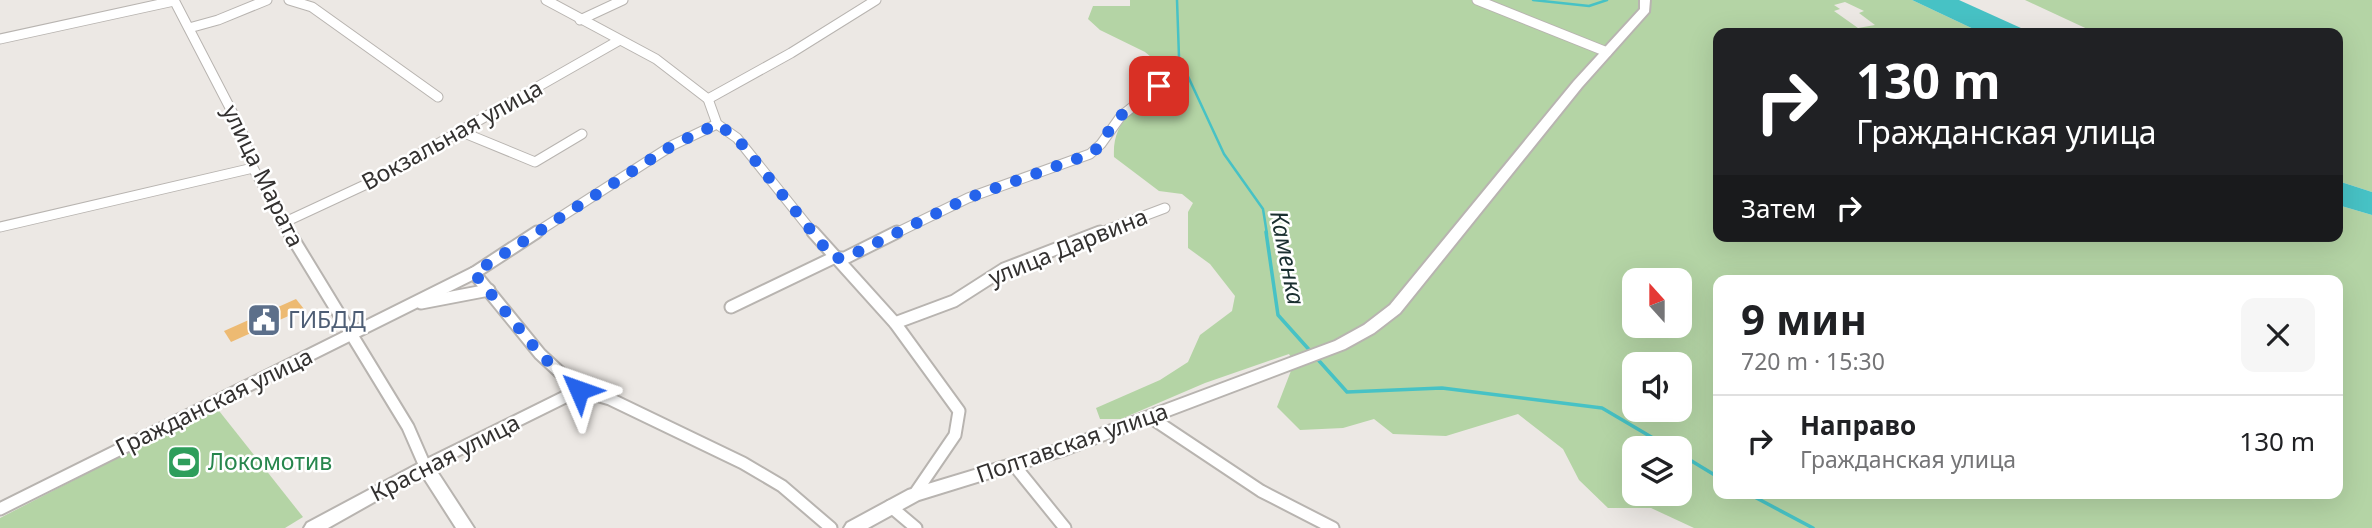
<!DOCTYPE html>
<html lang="ru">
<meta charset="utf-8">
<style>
:root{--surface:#fff;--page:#f6f6f6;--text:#202124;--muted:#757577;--line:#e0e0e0}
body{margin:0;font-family:"Noto Sans",sans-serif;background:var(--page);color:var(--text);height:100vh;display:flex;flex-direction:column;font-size:26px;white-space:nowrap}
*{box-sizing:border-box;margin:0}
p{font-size:23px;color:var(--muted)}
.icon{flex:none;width:38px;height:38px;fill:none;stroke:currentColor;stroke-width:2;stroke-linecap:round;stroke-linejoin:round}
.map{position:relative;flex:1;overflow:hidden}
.panel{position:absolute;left:1713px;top:275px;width:630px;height:224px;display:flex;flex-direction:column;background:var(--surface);border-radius:14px;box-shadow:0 7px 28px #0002}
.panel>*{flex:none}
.hud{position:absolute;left:1713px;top:28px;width:630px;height:214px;border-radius:14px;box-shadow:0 7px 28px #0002;background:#202124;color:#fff;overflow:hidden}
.needle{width:46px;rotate:339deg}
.tools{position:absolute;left:1622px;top:268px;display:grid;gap:14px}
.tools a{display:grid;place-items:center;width:70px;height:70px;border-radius:14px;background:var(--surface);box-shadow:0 7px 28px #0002;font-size:35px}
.pin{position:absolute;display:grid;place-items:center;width:60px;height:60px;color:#fff;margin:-30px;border-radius:14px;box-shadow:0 4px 10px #0006}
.me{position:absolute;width:77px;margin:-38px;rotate:313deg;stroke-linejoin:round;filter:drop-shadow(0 0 5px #0008)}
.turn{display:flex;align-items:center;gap:24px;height:147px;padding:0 28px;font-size:32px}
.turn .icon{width:91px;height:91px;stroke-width:2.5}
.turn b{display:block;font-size:49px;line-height:60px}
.then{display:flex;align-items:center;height:66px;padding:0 28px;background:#0003;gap:14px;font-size:26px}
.round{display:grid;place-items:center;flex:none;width:74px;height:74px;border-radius:14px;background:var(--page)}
.summary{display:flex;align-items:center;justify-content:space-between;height:119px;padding:0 28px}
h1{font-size:42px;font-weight:700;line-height:52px}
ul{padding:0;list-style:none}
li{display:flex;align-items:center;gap:21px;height:91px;padding:0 28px;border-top:2px solid var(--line)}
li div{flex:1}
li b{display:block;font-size:26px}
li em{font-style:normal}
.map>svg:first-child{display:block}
</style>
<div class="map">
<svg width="2372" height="528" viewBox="0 0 2372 528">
<rect width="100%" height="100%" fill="#ece8e4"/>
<g fill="#b4d4a5" fill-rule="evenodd">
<path d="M 1130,0 L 1912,0 L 1982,33 L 1718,33 L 1718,236 L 2338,236 L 2338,205 L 2372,215 L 2372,528 L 1694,528 L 1651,508 L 1608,508 L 1579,480 L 1563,449 L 1518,414 L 1446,436 L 1393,434 L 1374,419 L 1343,428 L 1300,430 L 1277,407 L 1294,363 L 1289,354 L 1205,383 L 1121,419 L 1100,419 L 1096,408 L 1160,380 L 1188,362 L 1200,335 L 1232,311 L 1235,296 L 1210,264 L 1188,248 L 1188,212 L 1193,203 L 1182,194 L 1159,191 L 1114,157 C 1112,119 1137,106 1167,90 L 1168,71 L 1145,52 L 1100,30 L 1088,19 L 1093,6 L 1130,6 ZM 1845,2 L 1864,11 L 1859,13 L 1875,25 L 1858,28 L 1834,11 L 1840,9 L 1834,5 ZM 1634,280 L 1680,280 L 1680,326 L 1634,326 ZM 1718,280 L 2338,280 L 2338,494 L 1718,494 ZM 1634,364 L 1680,364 L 1680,410 L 1634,410 ZM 1634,448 L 1680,448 L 1680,494 L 1634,494 Z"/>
<path d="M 2025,0 L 2372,0 L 2372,192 L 2338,181 L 2338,33 L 2096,33 Z"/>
<path d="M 216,407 L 303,517 L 285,528 L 0,528 L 0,518 Z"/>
</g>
<g fill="#47c2c5">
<path d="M 1912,0 L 1959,0 L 2032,33 L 1982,33 Z"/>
<path d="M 2338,181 L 2372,192 L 2372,215 L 2338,205 Z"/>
</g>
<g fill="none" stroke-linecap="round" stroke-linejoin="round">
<g stroke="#47c2c5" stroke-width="2.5">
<path d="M 1177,0 L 1179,57 L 1224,154 L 1263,209 L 1267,234"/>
<path d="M 1533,0 L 1589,6 L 1607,0"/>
</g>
<g stroke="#47c2c5" stroke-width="3.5">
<path d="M 1266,232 L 1278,315 L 1347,392 L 1442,388 L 1602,408 L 1670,448"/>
<path d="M 1680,454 L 1718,477"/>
<path d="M 1749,494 L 1813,528"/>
</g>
</g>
<path fill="#edba72" d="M 296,299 L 304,309 L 231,342 L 224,331 Z"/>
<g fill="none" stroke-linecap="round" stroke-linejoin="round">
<g stroke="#b8b4b0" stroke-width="11">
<g id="minor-far1">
<path d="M 174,0 L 242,131 L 253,168 L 290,234"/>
<path d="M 289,0 L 312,7 L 438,97"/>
<path d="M 546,0 L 656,59 L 708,99 L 717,124 L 737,138 L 814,234"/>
<path d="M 1477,0 L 1607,52"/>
<path d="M 580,20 L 623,0"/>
<path d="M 189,28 L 218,20 L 267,0"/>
<path d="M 0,39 L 174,1"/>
<path d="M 708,99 L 791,53 L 876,0"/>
<path d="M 462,132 L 535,162 L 582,134"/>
<path d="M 283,223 L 369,183 L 618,41"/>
<path d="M 0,227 L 253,168"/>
<path d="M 534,234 L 673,145 L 717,124"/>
<path d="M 894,234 L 968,198 L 1090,154 L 1101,144 L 1121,116 L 1159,86"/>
<path d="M 1096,234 L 1165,208"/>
</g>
</g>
<g stroke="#b8b4b0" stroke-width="15">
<g id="minor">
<path d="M 289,232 L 408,427 L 425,466 L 579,390"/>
<path d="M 813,232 L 895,323 L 959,411 L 955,435 L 914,495"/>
<path d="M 474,273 L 540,354 L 579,390 L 610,399 L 743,463 L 782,486 L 831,528"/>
<path d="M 421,303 L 489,290"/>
<path d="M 731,307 L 833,258 L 845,258 L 897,232"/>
<path d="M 895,323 L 954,301 L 1004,269 L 1100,232"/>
<path d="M 1150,417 L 1261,491 L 1333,528"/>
<path d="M 1014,465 L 1065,528"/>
<path d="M 890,506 L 916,528"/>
<path d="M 0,509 L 474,273 L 537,232"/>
</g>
</g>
<g stroke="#b8b4b0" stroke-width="4">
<g id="tertiary">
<path d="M 1640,0 L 1650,0 L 1649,12 L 1582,87 L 1400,313 L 1374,333 L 1345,349 L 1068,454 L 919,500 L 868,528 L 844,528 L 847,523 L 908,490 L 1057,445 L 1335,341 L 1364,325 L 1390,305 L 1574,81 L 1640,9 Z"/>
<path d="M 425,460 L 431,462 L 474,528 L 456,528 L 422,475 L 328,528 L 304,528 L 307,523 Z"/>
</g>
</g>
<use href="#minor-far1" stroke="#fff" stroke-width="9"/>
<use href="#minor" stroke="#fff" stroke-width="11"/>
<use href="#tertiary" fill="#fff" fill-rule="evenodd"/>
</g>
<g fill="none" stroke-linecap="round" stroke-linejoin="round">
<path stroke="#2563eb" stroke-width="12" stroke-dasharray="0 21.6" d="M 579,390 L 540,354 L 474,273 L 673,145 L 717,124 L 737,138 L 833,258 L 845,258 L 968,198 L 1090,154 C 1105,143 1101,141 1111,128 C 1123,110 1142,98 1159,86"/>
</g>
<defs>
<g id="civic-square" transform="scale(1.75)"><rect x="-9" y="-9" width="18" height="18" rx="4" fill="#5c6f8a" stroke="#fff"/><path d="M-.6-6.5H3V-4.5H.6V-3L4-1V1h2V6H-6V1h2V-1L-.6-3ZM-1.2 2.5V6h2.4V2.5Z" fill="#fff"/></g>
<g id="stadium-square" transform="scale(1.75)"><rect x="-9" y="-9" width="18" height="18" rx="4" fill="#2e9e5b" stroke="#fff"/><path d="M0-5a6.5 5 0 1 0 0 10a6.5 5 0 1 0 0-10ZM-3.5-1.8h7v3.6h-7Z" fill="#fff"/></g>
</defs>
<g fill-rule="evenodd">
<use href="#civic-square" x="264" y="320"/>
<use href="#stadium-square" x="184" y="462"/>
</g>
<g text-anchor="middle" stroke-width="5" stroke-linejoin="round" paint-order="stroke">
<g font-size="23" fill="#333130" stroke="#fff">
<text transform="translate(452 135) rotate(-29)" y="8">Вокзальная улица</text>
<text transform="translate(263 176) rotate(64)" y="8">улица Марата</text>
<text transform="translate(1068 247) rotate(-22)" y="8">улица Дарвина</text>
<text transform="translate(214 402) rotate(-26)" y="8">Гражданская улица</text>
<text transform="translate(1072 443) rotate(-19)" y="8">Полтавская улица</text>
<text transform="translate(445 458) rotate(-27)" y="8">Красная улица</text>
</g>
<g font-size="23" fill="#4e5e75" stroke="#fff" text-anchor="start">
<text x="288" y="328">ГИБДД</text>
</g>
<g font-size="23" fill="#27864d" stroke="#fff" text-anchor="start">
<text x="208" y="470">Локомотив</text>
</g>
<g font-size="24" font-style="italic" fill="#1a2f30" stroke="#fff">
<text transform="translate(1287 258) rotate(79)" y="8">Каменка</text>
</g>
</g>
</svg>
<div class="tools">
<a><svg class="needle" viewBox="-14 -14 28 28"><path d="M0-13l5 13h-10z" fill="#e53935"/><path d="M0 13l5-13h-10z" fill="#757577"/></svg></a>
<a><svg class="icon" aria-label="sound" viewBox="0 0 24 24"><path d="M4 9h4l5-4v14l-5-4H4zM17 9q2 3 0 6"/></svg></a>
<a><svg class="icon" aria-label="layers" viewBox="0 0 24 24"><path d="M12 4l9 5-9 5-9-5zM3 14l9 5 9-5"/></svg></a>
</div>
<div class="pin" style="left:1159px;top:86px;background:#d93025"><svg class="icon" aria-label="arrive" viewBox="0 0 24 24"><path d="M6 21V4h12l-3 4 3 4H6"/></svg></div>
<svg class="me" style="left:579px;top:390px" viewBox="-20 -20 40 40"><path d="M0-17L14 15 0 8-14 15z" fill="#2563eb" stroke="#fff" stroke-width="4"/></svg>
<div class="hud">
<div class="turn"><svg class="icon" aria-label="right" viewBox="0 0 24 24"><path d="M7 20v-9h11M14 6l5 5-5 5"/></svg><div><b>130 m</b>Гражданская улица</div></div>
<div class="then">Затем<svg class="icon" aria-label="right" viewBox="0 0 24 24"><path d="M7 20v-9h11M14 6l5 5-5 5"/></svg></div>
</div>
<section class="panel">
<div class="summary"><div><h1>9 мин</h1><p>720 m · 15:30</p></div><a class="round"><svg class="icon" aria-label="close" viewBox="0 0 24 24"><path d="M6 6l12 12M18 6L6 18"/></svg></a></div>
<ul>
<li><svg class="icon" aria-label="right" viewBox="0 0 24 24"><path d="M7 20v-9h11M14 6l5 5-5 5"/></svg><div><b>Направо</b><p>Гражданская улица</p></div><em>130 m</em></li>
</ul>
</section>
</div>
